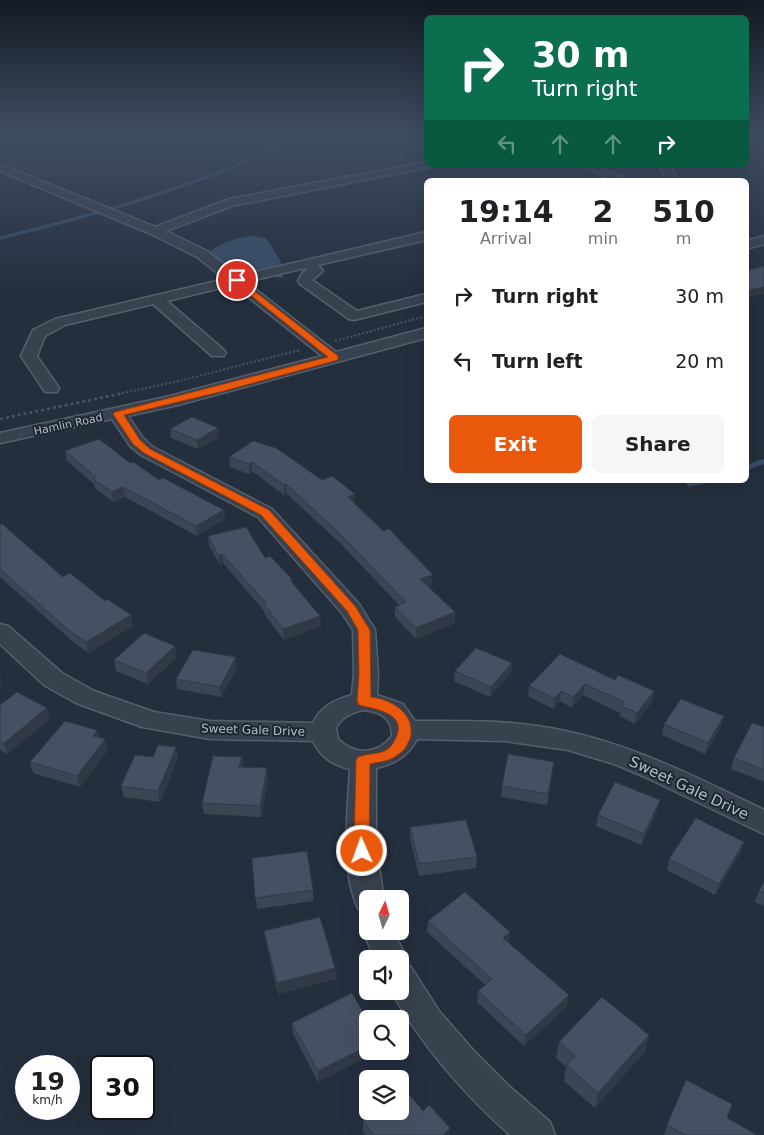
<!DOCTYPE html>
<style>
:root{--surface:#fff;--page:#f6f6f6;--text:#202124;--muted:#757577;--accent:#ea580c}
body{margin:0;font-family:"DejaVu Sans",sans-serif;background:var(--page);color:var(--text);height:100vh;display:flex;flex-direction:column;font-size:19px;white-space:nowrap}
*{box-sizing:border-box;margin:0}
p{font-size:16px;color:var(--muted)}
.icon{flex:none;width:28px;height:28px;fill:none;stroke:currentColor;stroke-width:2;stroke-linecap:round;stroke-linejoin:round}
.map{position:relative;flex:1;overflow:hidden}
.details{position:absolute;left:424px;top:178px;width:325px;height:305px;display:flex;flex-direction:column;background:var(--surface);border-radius:8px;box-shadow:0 5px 20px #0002}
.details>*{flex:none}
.hud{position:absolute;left:424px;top:15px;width:325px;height:152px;border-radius:8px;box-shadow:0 5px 20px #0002;background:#0b6e4f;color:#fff;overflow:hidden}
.needle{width:32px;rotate:5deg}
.controls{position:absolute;left:359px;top:890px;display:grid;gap:10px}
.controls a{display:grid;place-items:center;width:50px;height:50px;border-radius:8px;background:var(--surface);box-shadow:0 5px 20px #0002;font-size:25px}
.speed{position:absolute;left:15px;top:1055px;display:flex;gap:10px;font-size:25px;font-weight:700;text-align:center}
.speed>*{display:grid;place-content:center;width:65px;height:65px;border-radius:50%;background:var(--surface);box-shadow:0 5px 20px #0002;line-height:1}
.speed small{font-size:12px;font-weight:400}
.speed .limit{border:2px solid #111;border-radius:8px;background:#fff;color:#111}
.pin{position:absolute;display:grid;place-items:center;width:42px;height:42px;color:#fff;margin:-21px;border:2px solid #fff;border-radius:50%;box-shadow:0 1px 5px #0007}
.me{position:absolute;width:55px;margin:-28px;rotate:358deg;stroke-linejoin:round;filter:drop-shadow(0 0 4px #0008)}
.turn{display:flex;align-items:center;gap:18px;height:105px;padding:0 25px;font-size:22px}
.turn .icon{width:65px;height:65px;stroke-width:2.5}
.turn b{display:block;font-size:35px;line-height:42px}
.lanes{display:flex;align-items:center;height:48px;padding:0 25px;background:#0003;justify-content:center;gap:25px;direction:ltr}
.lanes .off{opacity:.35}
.eta{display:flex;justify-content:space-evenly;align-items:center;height:85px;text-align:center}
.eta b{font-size:30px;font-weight:700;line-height:35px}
.action{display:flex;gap:10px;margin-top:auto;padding:10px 25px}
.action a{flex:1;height:58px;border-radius:8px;background:var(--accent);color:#fff;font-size:20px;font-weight:700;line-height:58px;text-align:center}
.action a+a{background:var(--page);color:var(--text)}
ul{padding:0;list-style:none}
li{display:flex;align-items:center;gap:15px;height:65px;padding:0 25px}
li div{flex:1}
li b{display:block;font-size:19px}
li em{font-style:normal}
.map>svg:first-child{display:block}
</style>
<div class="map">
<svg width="764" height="1135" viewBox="0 0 764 1135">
<rect width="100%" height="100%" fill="#242f3e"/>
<path fill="#394c67" d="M 255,236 L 266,238 L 280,260 L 283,278 L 230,272 L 204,257 C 218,243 236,237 255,236 Z"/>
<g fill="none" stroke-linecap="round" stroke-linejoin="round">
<path stroke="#394c67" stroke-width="3" d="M 0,238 C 103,213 210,183 305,134"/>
<g stroke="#394c67" stroke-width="5">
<path d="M 746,468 L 764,461"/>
<path d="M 689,484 L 709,480"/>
</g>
<g stroke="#565f6c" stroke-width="3">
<g id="minor">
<path d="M 426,162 L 426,165 L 431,165 L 430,167 L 232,206 L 166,231 L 207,251 L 238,276 L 426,232 L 426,240 L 318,265 L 323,271 L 312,280 L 357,311 L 426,294 L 426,302 L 354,320 L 349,319 L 300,284 L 298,281 L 303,272 L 307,270 L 305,268 L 246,282 L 336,352 L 426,328 L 426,338 L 178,405 L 128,416 L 143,438 L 153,447 L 272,509 L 359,604 L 375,630 L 378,674 L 377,695 L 403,704 L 415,721 C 456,721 497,720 537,726 C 618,737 692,775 764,810 L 764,834 L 645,777 L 617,765 L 568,750 L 505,741 L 417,739 C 408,756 395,764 376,768 L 376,847 L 384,899 L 368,899 L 368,911 L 358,908 C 340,871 348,810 350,769 C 332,765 321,757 313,741 L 210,739 L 142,727 L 76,703 L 44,685 L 0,644 L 0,624 L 8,626 L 62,673 L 94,691 L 154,712 L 210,721 L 313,723 C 321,706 335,700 352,695 L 354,674 L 353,630 L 342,613 L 258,517 L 141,455 L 130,446 L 112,419 L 0,443 L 0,433 L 170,396 L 322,356 L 233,285 L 167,301 L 224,350 L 226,353 L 224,356 L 212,356 L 153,304 L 65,325 L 45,336 L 37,356 L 59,388 L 57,392 L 45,392 L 21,356 L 33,330 L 55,319 L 225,279 L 197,257 L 151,234 L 0,171 L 0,164 L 155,227 L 229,199 ZM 364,710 C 381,712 392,718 392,736 C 378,755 354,755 338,739 L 336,728 C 341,717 353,712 364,710 Z"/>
<path d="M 581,165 L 596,165 L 629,180 L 613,180 Z"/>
<path d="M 660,165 L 670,165 L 676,177 L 674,180 L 662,180 L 664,177 Z"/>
<path d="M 764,236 L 764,244 L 746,249 L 746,241 Z"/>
<path d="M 367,922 L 368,931 L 393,931 L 407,959 L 404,964 L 411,967 L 439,1011 L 473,1050 L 510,1087 L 550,1122 L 555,1135 L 510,1135 C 463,1093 422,1046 391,991 L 400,991 L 400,959 L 375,959 L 363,931 Z"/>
</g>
</g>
<g stroke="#44595c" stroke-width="2" stroke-dasharray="2 2" stroke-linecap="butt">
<path d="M 335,341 L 426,316"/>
<path d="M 118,394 L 179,381 L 300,350"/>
</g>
<path stroke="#44595c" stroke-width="2.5" stroke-dasharray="3 3" stroke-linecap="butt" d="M 0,419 L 124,393"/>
<use href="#minor" fill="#38414e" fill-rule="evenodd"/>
</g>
<g fill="#3b4654">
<path d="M 170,429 L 219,437 L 198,449 L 171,438 Z"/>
<path d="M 253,441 L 322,480 L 355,494 L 355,504 L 432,585 L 428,587 L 455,612 L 455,623 L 416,639 L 395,617 L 395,607 L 399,605 L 340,543 L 287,494 L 284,495 L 252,471 L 249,474 L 230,467 L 229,457 Z"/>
<path d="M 65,451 L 130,463 L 159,480 L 225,519 L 197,536 L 125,497 L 113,502 L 95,488 L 94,484 L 67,461 Z"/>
<path d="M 0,525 L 63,577 L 133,626 L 88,653 L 70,639 L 0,577 Z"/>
<path d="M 208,536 L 265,558 L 292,579 L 292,582 L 321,626 L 284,640 L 265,615 L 264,611 L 224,564 L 220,565 L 209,546 Z"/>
<path d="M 175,646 L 177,657 L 148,684 L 116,671 L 114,660 Z"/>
<path d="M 512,663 L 511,673 L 490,697 L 454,681 L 455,671 Z"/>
<path d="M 237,668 L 221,697 L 177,689 L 176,679 Z"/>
<path d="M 615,680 L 654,691 L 652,702 L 635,724 L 620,716 L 620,713 L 583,695 L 572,708 L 560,701 L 553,709 L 528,696 L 529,686 Z"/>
<path d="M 0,705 L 50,719 L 7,754 L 0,750 Z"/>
<path d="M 664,724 L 721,727 L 705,754 L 662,735 Z"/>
<path d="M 764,727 L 764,782 L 731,769 L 734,758 Z"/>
<path d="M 97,730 L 99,737 L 108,750 L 80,787 L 33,773 L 30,762 Z"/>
<path d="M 176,747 L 178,758 L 160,802 L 124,797 L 121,786 L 153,757 Z"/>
<path d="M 242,757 L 243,767 L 268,779 L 261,817 L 204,814 L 202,803 Z"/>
<path d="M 554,762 L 547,805 L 501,797 L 502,786 Z"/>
<path d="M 657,811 L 641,845 L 596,826 L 598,815 Z"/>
<path d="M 410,827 L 477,857 L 476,868 L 419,876 L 410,838 Z"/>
<path d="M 744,842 L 740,853 L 715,895 L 667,870 L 669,859 Z"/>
<path d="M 252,858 L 313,890 L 313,901 L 257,909 Z"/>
<path d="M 764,882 L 764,906 L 755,902 L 759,891 Z"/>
<path d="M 428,921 L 509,943 L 567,1006 L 524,1046 L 477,1002 L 478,991 L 485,985 L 427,932 Z"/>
<path d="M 264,931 L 335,968 L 336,979 L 278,994 L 266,942 Z"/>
<path d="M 292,1023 L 368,1051 L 378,1051 L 318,1082 L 293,1034 Z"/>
<path d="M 649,1035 L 645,1051 L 595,1108 L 564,1081 L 566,1067 L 556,1058 L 559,1042 Z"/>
<path d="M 423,1111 L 449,1135 L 366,1135 L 363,1132 L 363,1121 Z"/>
<path d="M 727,1118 L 757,1135 L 664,1135 L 667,1125 Z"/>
</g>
<g fill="#303945">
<path d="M 764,287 L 764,294 L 746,298 L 746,291 Z"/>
<path d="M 218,428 L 219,437 L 198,449 L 197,440 Z"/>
<path d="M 252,462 L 252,471 L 249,474 L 249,464 Z"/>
<path d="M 286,484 L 287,494 L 284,495 L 284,485 Z"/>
<path d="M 123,487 L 125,497 L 113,502 L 112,492 Z"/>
<path d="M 355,494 L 355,504 L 348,497 Z"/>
<path d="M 224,510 L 225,519 L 197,536 L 196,526 Z"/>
<path d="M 222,554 L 224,564 L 220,565 L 218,555 Z"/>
<path d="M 433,575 L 432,585 L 420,590 L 420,579 Z"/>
<path d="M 455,612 L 455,623 L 416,639 L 416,628 Z"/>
<path d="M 131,615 L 133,626 L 88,653 L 86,642 Z"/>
<path d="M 320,616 L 321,626 L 284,640 L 283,629 Z"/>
<path d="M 175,646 L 177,657 L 148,684 L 146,673 Z"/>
<path d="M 236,657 L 237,668 L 221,697 L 220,687 Z"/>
<path d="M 512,663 L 511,673 L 490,697 L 491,687 Z"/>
<path d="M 0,676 L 2,684 L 0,686 Z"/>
<path d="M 585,684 L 583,695 L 572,708 L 573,697 Z"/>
<path d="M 561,691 L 560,701 L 553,709 L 554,698 Z"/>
<path d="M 654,691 L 652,702 L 635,724 L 637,713 Z"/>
<path d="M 47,708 L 50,719 L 7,754 L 4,743 Z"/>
<path d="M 724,716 L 721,727 L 705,754 L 708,743 Z"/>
<path d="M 97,730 L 100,741 L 93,736 Z"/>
<path d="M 105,739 L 108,750 L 80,787 L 77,776 Z"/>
<path d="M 176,747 L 178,758 L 160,802 L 158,791 Z"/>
<path d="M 242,757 L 243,768 L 239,767 Z"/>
<path d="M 267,768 L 268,779 L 261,817 L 260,806 Z"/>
<path d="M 660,800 L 657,811 L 641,845 L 644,834 Z"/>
<path d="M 744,842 L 740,853 L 715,895 L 719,884 Z"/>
<path d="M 510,932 L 509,943 L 503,938 Z"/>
<path d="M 335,968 L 336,979 L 278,994 L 277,983 Z"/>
<path d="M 569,995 L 567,1006 L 524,1046 L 526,1035 Z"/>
<path d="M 649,1035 L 645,1051 L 595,1108 L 598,1093 Z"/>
<path d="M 368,1046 L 368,1051 L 378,1051 L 318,1082 L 318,1071 Z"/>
<path d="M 450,1128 L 449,1135 L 443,1135 Z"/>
</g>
<g fill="#455162" stroke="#303945">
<path d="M 764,266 L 764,287 L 746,291 L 746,271 Z"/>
<path d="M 192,417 L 218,428 L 197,440 L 170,429 Z"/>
<path d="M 99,439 L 130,463 L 133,462 L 159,480 L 163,478 L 224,510 L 196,526 L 123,487 L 112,492 L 93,479 L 96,477 L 65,451 Z"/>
<path d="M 253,441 L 276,448 L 322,480 L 332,476 L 355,494 L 348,497 L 383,531 L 389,529 L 433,575 L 420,579 L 455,612 L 416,628 L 395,607 L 406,602 L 339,533 L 286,484 L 284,485 L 252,462 L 249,464 L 229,457 Z"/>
<path d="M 2,524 L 63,577 L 70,573 L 105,601 L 107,599 L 131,615 L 86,642 L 67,629 L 0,569 L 0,525 Z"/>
<path d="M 246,527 L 265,558 L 270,556 L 292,579 L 290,580 L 320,616 L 283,629 L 264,604 L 266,603 L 222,554 L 218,555 L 208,536 Z"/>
<path d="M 144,633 L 175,646 L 146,673 L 114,660 Z"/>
<path d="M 476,648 L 512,663 L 491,687 L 455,671 Z"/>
<path d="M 193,650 L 236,657 L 220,687 L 176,679 Z"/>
<path d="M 560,654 L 615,680 L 618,675 L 654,691 L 637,713 L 622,706 L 624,702 L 585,684 L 573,697 L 561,691 L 554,698 L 529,686 Z"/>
<path d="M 17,692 L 47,708 L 4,743 L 0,741 L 0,705 Z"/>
<path d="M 681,699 L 724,716 L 708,743 L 664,724 Z"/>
<path d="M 65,721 L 97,730 L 93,736 L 105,739 L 77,776 L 30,762 Z"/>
<path d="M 752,723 L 764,727 L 764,770 L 734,758 Z"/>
<path d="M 158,745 L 176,747 L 158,791 L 121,786 L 135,755 L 153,757 Z"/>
<path d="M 508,754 L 554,762 L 548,794 L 502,786 Z"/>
<path d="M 213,756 L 242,757 L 239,767 L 267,768 L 260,806 L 202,803 Z"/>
<path d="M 615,782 L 660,800 L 644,834 L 598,815 Z"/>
<path d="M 696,818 L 744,842 L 719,884 L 669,859 Z"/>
<path d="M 466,820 L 477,857 L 419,864 L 410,827 Z"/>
<path d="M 307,851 L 313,890 L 255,898 L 252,858 Z"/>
<path d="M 764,882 L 764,893 L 759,891 Z"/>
<path d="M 465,892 L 510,932 L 503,938 L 569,995 L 526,1035 L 478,991 L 492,979 L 428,921 Z"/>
<path d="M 320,917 L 335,968 L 277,983 L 264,931 Z"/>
<path d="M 352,993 L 368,1020 L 368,1046 L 318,1071 L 292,1023 Z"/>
<path d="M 602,997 L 649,1035 L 598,1093 L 567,1065 L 575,1056 L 559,1042 Z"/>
<path d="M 686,1080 L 732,1104 L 727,1118 L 757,1135 L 686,1135 L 667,1125 Z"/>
<path d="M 402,1086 L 423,1111 L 429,1105 L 450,1128 L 443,1135 L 374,1135 L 363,1121 L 374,1111 L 400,1111 L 400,1087 Z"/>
</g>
<linearGradient id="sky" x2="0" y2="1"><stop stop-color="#141a22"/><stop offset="0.46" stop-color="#3f4d63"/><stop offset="1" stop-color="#3f4d63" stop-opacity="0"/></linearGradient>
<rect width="764" height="293" fill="url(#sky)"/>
<path fill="#ea580c" stroke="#983908" d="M 234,279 L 239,279 L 338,356 L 338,360 L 224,391 L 124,415 L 140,440 L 150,449 L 269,510 L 355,606 L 370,630 L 371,697 C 392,699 417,715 410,739 C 407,745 405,750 399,754 C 391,761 380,762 370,764 L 369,851 L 367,855 L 362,857 L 356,855 L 354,851 L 356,760 L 358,757 C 366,754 374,754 382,752 C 390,749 394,743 397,735 C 405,712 373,709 359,705 L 357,701 L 359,674 L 358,630 L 347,611 L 261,515 L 144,453 L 133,444 L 113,414 L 115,412 L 328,357 L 234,282 Z"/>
<g text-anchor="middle" stroke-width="4" stroke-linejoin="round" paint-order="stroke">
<g font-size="11" fill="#b4bcc9" stroke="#1d2633">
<text transform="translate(68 424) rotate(-12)" y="4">Hamlin Road</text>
</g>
<g font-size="12" fill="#b4bcc9" stroke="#1d2633">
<text transform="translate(253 730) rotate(2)" y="4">Sweet Gale Drive</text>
</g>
<g font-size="15" fill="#b4bcc9" stroke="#1d2633">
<text transform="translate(689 788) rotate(25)" y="5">Sweet Gale Drive</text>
</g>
</g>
</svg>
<div class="controls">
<a><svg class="needle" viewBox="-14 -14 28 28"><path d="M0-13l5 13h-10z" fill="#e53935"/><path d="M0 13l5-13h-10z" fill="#757577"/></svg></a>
<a><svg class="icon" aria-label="sound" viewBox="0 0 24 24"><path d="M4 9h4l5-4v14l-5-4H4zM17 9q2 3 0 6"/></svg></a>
<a><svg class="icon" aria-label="search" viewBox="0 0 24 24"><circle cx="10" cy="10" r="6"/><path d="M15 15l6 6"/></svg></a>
<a><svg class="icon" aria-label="layers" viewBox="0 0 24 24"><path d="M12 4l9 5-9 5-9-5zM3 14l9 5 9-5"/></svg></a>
</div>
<div class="speed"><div>19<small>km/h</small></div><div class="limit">30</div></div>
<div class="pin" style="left:237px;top:280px;background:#d93025"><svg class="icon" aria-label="arrive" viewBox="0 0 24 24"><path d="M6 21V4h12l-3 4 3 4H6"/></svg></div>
<svg class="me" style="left:362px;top:851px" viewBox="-20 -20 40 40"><circle r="17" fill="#ea580c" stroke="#fff" stroke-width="3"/><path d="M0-11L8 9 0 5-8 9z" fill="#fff"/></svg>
<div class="hud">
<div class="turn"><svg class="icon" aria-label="right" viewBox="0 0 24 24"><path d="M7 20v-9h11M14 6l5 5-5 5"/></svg><div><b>30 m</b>Turn right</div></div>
<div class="lanes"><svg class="icon off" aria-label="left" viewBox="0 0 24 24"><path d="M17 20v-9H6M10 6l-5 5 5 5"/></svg><svg class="icon off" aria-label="ahead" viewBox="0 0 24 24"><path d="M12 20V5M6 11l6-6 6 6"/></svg><svg class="icon off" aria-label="ahead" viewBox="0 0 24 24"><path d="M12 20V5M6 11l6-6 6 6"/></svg><svg class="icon" aria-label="right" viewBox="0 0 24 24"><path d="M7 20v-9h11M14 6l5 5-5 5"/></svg></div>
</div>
<section class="details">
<div class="eta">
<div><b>19:14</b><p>Arrival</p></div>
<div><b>2</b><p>min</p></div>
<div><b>510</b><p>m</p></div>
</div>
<ul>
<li><svg class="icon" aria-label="right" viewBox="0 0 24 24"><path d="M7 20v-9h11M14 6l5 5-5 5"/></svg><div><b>Turn right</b></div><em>30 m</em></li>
<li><svg class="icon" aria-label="left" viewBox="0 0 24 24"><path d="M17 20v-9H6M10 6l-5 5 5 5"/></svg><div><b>Turn left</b></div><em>20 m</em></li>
</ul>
<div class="action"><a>Exit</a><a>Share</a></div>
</section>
</div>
